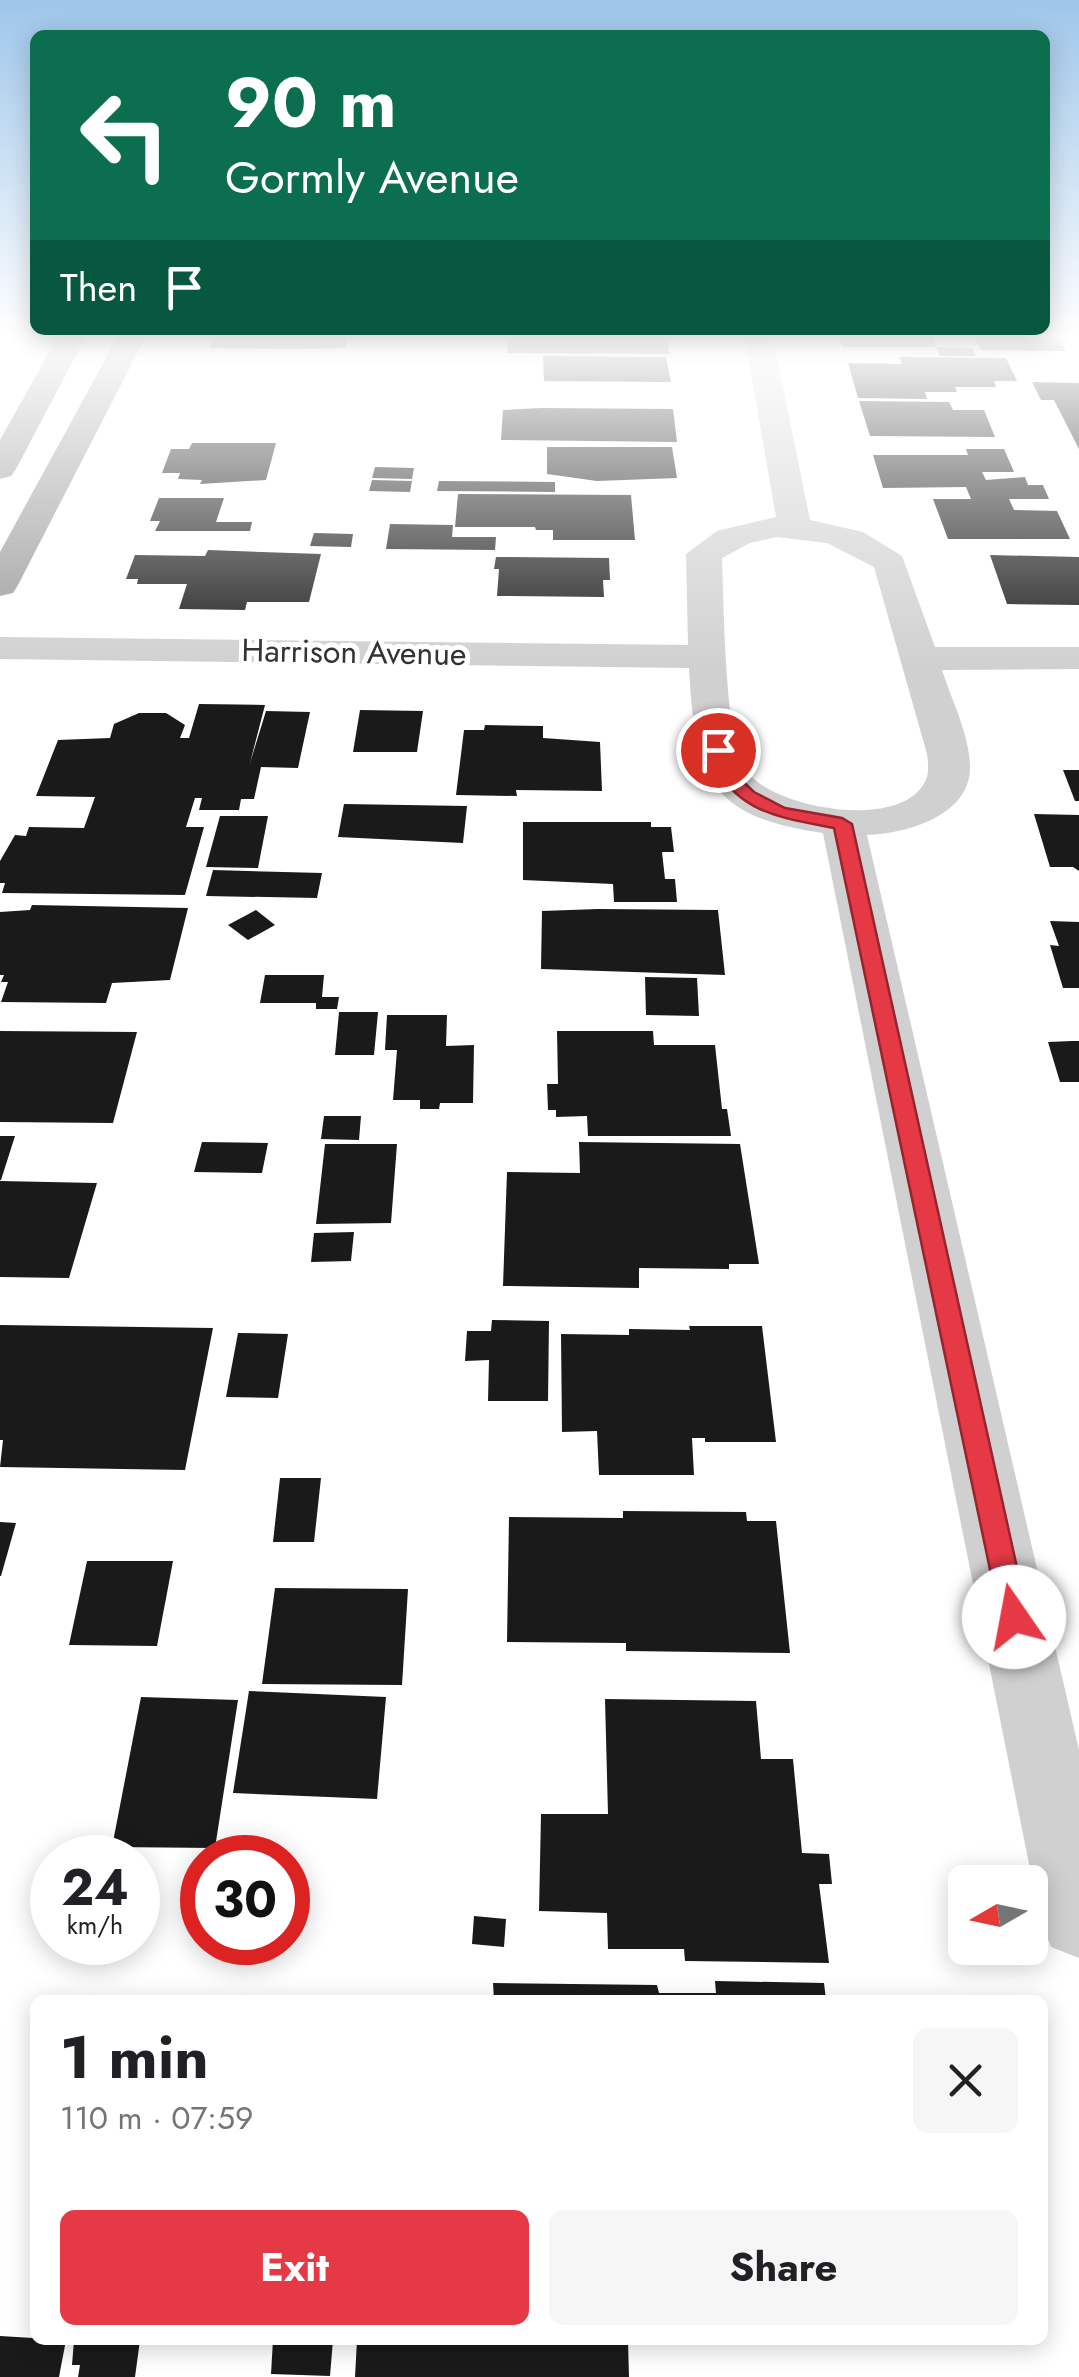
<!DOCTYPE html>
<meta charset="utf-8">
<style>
:root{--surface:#fff;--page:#f6f6f6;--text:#202124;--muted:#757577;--accent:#e63946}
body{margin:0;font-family:Jost,sans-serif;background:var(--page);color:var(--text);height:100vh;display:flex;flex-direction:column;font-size:38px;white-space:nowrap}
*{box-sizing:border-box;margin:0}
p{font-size:32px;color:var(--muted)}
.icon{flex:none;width:55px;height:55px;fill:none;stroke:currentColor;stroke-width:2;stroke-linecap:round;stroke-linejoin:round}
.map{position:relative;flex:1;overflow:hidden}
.drawer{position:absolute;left:30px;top:1995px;width:1018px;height:350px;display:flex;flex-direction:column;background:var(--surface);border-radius:15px;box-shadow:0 5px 25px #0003}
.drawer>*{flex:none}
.hud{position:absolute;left:30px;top:30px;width:1020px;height:305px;border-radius:15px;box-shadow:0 5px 25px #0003;background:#0b6e4f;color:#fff;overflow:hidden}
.needle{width:65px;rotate:261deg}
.tools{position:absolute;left:948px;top:1865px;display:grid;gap:20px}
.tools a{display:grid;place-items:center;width:100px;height:100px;border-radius:15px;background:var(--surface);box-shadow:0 5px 25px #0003;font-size:50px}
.speed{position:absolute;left:30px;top:1835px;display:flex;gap:20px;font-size:50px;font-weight:700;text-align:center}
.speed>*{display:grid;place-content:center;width:130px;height:130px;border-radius:50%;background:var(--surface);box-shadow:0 5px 25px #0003;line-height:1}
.speed small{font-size:25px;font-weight:400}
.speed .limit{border:15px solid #d22;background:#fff;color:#111}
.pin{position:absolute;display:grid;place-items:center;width:85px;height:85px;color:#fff;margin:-42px;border:5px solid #fff;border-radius:50%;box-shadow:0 2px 10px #0007}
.me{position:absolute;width:110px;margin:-55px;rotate:348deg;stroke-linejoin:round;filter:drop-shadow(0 0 8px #0008)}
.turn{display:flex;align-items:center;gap:35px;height:210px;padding:0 30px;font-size:45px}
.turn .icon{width:130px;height:130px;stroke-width:2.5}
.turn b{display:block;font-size:70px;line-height:85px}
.then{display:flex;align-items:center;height:95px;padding:0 30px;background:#0003;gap:20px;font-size:38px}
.round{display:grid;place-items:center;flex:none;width:105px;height:105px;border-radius:15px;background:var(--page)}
.headline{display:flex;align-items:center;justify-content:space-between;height:170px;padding:0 30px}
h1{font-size:60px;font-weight:700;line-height:75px}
.button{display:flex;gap:20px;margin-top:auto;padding:20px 30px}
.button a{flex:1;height:115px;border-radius:15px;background:var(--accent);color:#fff;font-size:40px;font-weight:700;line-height:115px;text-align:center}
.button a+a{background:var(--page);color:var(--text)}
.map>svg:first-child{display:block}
</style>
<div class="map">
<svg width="1079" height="2377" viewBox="0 0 1079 2377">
<rect width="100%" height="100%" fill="#fff"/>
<g fill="#1a1a1a">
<path d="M 214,338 L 348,338 L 345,348 L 293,349 L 210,348 Z"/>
<path d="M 508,338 L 667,338 L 669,354 L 507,353 Z"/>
<path d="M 839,338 L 932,338 L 936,347 L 842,347 Z"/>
<path d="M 975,338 L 1059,338 L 1066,351 L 981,350 Z"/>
<path d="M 936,347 L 972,348 L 976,356 L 940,356 Z"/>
<path d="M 543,356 L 666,357 L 671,382 L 544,381 Z"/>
<path d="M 899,357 L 1006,358 L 1017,381 L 994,381 L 996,387 L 955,387 L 957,392 L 925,392 L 927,399 L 858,398 L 848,363 L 902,364 Z"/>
<path d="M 1032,382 L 1079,383 L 1079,449 L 1054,400 L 1041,400 Z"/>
<path d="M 859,401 L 949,402 L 953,410 L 984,410 L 995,437 L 870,436 Z"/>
<path d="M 541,408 L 673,409 L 677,442 L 501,440 L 503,410 Z"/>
<path d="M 192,443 L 276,443 L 266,480 L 200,484 L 202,480 L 178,479 L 180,473 L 162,473 L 171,449 L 189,449 Z"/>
<path d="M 547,447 L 672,447 L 677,478 L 597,481 L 547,474 Z"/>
<path d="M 966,449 L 1004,449 L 1014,472 L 982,472 L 986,480 L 1025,477 L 1028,485 L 1043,485 L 1049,499 L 1009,499 L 1014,510 L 1057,511 L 1070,539 L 948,539 L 933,499 L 971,499 L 966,487 L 883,488 L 873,455 L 968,455 Z"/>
<path d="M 375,467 L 414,468 L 412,479 L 372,478 Z"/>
<path d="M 372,480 L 412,481 L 410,492 L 369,491 Z"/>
<path d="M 439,481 L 555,482 L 555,492 L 437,491 Z"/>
<path d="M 458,494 L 631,495 L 635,540 L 553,540 L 553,530 L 536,530 L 535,527 L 455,527 Z"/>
<path d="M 159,498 L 224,498 L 216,522 L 252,522 L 250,531 L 155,531 L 160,521 L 150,521 Z"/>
<path d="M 390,524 L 453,525 L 452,537 L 496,537 L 495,550 L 386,549 Z"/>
<path d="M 314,533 L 353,534 L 351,547 L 310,546 Z"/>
<path d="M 208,550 L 321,554 L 309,602 L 247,602 L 245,610 L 179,609 L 187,584 L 137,584 L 138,579 L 126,579 L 135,555 L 205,556 Z"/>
<path d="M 990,555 L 1079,557 L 1079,605 L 1007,604 Z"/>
<path d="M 496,557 L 609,558 L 610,580 L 603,580 L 604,597 L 497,596 L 499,569 L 494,569 Z"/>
<path d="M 199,704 L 265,705 L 250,763 L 266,711 L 310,712 L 298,768 L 261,767 L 254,799 L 241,799 L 239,810 L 199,810 L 202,798 L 195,798 L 186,827 L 204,827 L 185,895 L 2,893 L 5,883 L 0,883 L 0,861 L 15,835 L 26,836 L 29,827 L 84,828 L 95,797 L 36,796 L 58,740 L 110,738 L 114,724 L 139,713 L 166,713 L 185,725 L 180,738 L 189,738 Z"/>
<path d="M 360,710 L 423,711 L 417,752 L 353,752 Z"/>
<path d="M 485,725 L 543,726 L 543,738 L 600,742 L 602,791 L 516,790 L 517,796 L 456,795 L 464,730 L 484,730 Z"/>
<path d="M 1063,770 L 1079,770 L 1079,801 L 1075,801 Z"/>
<path d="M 344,804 L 467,806 L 463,843 L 338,837 Z"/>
<path d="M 1034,814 L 1079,815 L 1079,871 L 1073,867 L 1050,867 Z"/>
<path d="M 220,816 L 268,816 L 258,868 L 206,867 Z"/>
<path d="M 523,822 L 651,822 L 651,827 L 671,827 L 674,852 L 662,852 L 665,879 L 675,879 L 677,902 L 614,902 L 613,884 L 523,880 Z"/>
<path d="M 213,870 L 322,873 L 317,898 L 206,896 Z"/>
<path d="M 32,905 L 188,908 L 170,980 L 112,983 L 106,1003 L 1,1002 L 8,982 L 1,982 L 4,975 L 0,975 L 0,912 L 30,910 Z"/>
<path d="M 598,909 L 718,910 L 725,975 L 541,969 L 542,911 Z"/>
<path d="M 256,910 L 275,925 L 248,940 L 228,925 Z"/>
<path d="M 1050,921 L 1079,922 L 1079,988 L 1063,988 L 1050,945 L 1059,946 Z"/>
<path d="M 265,975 L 324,975 L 322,997 L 339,997 L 337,1009 L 316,1009 L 316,1003 L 260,1003 Z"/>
<path d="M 645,977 L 697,978 L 699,1016 L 646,1015 Z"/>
<path d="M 339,1012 L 378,1012 L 374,1055 L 335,1055 Z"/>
<path d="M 387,1015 L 447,1015 L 446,1046 L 474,1045 L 473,1103 L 440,1103 L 439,1109 L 420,1109 L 420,1100 L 393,1100 L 397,1050 L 385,1050 Z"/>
<path d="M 0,1031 L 137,1032 L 113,1123 L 0,1122 Z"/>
<path d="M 557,1031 L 653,1031 L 654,1045 L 715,1045 L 722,1109 L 727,1109 L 731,1136 L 588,1136 L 587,1116 L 556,1117 L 556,1110 L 548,1110 L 547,1084 L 558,1084 Z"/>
<path d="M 1072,1041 L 1079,1041 L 1079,1082 L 1060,1082 L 1048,1042 Z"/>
<path d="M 324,1116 L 361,1116 L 359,1140 L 321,1139 Z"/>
<path d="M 0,1136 L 15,1136 L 1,1180 L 0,1180 Z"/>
<path d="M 202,1142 L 268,1143 L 262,1173 L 194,1172 Z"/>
<path d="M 579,1142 L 740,1144 L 759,1264 L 729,1264 L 729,1269 L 639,1268 L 639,1288 L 503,1286 L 507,1172 L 580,1173 Z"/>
<path d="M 325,1144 L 397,1144 L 391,1223 L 316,1224 Z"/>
<path d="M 0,1181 L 97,1183 L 69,1278 L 0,1277 Z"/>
<path d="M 354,1232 L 351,1261 L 311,1262 L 314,1233 Z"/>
<path d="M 492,1320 L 549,1321 L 548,1401 L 488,1401 L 489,1360 L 465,1361 L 467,1331 L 491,1331 Z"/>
<path d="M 0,1325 L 213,1328 L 185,1470 L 0,1467 L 3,1440 L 0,1440 Z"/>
<path d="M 689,1326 L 762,1326 L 776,1442 L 705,1442 L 705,1438 L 692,1438 L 694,1475 L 599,1475 L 597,1431 L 562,1432 L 561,1334 L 629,1335 L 629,1329 L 690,1330 Z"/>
<path d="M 238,1333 L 288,1334 L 278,1398 L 226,1397 Z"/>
<path d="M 280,1478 L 321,1478 L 314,1542 L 273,1542 Z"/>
<path d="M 623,1511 L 746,1512 L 747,1521 L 776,1521 L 790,1653 L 626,1651 L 626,1643 L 507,1642 L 509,1517 L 623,1518 Z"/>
<path d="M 0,1522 L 16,1523 L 1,1576 L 0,1576 Z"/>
<path d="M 87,1561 L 173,1561 L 157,1646 L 69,1645 Z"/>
<path d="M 275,1588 L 408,1589 L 402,1685 L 262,1684 Z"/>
<path d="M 249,1691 L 386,1697 L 377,1799 L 233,1793 Z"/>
<path d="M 141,1697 L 238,1700 L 215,1848 L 112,1847 Z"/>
<path d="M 605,1699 L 756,1701 L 761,1759 L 793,1759 L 802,1853 L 829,1854 L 832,1884 L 819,1884 L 829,1963 L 685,1961 L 684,1949 L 608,1949 L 607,1913 L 539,1911 L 541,1814 L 608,1814 Z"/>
<path d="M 474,1916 L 506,1919 L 504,1947 L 472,1944 Z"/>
<path d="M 715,1981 L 824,1983 L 826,2000 L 494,2000 L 493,1983 L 657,1985 L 659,1993 L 716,1993 Z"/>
<path d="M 0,2336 L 66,2340 L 59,2377 L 0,2377 Z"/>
<path d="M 74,2340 L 140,2340 L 135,2377 L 78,2377 L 80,2365 L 72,2365 Z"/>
<path d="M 273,2340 L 333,2340 L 330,2376 L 271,2374 Z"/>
<path d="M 357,2340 L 628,2341 L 629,2377 L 355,2377 Z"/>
</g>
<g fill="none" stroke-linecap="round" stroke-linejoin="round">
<path fill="#d0d0d0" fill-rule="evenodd" d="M 745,338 L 773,338 L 810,520 L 863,532 L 902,556 L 935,647 L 1079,647 L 1079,669 L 942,670 C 952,701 970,736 970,768 C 970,816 905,834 867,835 L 1079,1750 L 1079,1958 L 1051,1947 L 1040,1919 L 823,833 C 707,817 695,775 689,668 L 0,659 L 0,637 L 688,645 L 686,554 L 717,531 L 776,517 ZM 776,537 L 827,543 L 874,567 L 927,754 C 928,761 929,770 927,777 C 908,833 771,810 745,769 C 724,737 724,601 722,558 L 750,543 Z"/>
<g fill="#9a9a9a" fill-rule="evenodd">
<path d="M 57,338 L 85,338 L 16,469 L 11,476 L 0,479 L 0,440 Z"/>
<path d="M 117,338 L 145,338 L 18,585 L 13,593 L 0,596 L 0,552 Z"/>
</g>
</g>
<linearGradient id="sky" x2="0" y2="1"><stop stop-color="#9ec6ea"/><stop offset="0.5" stop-color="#fff"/><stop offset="1" stop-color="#fff" stop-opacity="0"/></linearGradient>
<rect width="1079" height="670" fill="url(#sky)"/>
<path fill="#e63946" stroke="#96252e" stroke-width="2.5" d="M 712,746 L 724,746 L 734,773 L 754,792 L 785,808 L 842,818 L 852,824 L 1028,1617 L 1024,1627 L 1014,1631 L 1004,1627 L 1000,1617 L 834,828 C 777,817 730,812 709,750 Z"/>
<g text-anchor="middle" stroke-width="10" stroke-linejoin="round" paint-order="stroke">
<g font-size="32" fill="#333" stroke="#fff">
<text transform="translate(354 652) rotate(1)" y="11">Harrison Avenue</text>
</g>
</g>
</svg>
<div class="tools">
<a><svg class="needle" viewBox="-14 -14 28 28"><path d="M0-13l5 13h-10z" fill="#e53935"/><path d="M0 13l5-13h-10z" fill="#757577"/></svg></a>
</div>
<div class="speed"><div>24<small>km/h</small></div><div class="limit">30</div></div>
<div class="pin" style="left:718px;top:750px;background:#d93025"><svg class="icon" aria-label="arrive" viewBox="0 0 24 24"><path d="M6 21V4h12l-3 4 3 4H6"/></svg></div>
<svg class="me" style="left:1014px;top:1617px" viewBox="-20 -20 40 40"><circle r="19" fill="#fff"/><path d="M0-13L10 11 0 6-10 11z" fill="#e63946"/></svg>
<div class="hud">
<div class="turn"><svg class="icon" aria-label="left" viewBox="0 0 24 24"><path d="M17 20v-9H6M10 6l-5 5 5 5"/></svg><div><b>90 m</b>Gormly Avenue</div></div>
<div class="then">Then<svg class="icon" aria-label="arrive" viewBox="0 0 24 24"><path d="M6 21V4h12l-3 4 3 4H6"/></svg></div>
</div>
<section class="drawer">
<div class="headline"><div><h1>1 min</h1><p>110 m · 07:59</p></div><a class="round"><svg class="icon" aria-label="close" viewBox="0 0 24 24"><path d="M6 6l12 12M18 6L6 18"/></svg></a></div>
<div class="button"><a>Exit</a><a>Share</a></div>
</section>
</div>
